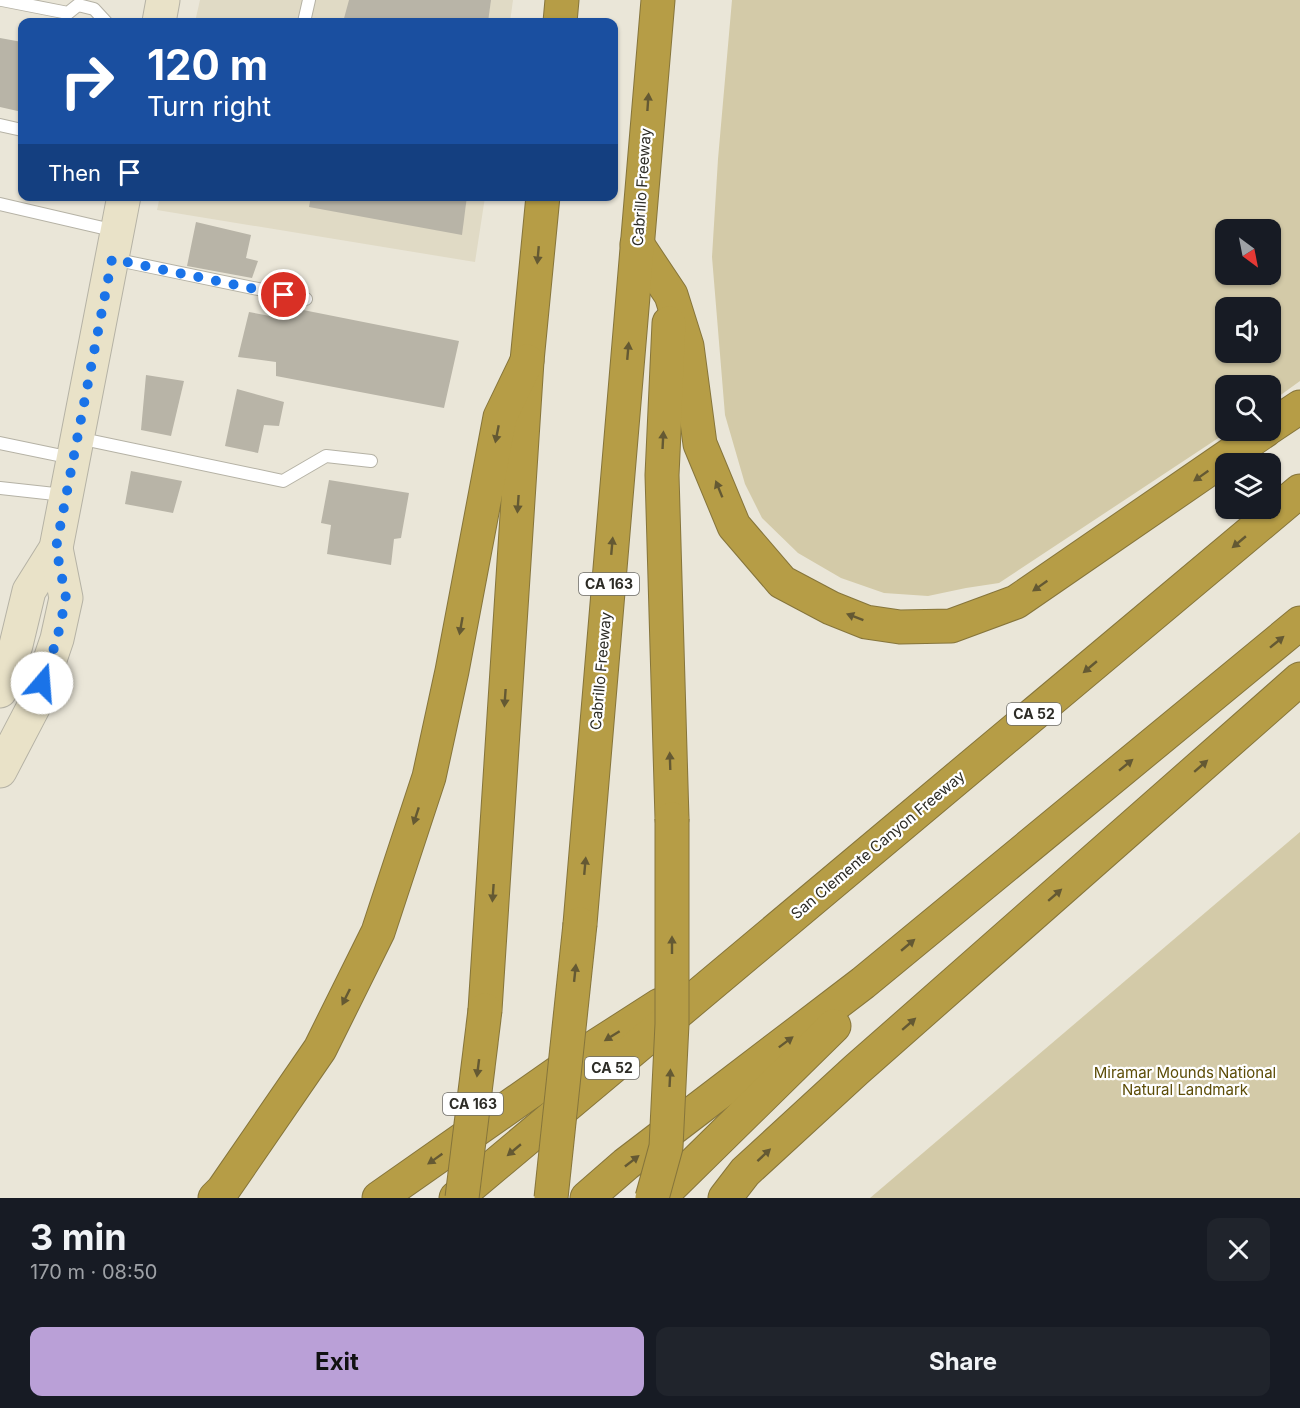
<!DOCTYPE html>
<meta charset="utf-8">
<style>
:root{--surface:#171b24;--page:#20242c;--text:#f1f3f6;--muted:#9ea1a6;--accent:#baa0d7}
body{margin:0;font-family:Inter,sans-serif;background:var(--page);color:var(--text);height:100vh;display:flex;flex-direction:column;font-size:22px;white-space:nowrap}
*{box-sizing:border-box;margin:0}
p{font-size:20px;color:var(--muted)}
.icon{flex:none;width:33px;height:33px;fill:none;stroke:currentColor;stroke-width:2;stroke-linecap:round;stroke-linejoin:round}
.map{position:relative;height:1198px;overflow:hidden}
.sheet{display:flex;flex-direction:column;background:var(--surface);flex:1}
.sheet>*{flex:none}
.guide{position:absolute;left:18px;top:18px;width:600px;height:183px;border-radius:12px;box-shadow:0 2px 4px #0004;background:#1a4fa0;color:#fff;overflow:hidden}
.needle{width:39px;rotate:148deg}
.fabs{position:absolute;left:1215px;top:219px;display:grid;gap:12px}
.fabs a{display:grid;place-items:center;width:66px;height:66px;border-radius:12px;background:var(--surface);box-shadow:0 2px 4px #0004;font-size:30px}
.pin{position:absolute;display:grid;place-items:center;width:51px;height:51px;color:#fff;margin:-26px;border:3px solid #fff;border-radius:50%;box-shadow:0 2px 6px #0007}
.me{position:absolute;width:66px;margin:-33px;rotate:18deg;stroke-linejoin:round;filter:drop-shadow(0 0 4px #0008)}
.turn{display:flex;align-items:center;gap:21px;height:126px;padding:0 30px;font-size:27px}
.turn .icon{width:78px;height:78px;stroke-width:2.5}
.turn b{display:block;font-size:42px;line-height:51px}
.then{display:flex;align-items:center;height:57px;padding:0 30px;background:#0003;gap:12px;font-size:22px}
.round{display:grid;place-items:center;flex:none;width:63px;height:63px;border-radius:12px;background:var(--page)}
.head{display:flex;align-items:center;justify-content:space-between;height:102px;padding:0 30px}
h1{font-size:36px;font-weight:700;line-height:45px}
.primary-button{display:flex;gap:12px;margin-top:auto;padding:12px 30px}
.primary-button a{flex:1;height:69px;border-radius:12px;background:var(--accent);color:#111;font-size:24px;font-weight:700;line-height:69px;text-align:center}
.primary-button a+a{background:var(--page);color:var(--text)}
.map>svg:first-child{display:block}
</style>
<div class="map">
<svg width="1300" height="1198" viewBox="0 0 1300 1198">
<rect width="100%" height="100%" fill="#eae6d8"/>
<g fill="#e0dac5">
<path d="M 200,0 L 513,0 L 510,22 L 195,22 Z"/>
<path d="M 160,196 L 485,197 L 475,262 L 157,210 Z"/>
</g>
<g fill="#d3caa8" fill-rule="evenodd">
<path d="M 732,0 L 1300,0 L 1300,381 L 1271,402 L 1270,386 L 1226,386 L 1226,430 L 1229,431 L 999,583 L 966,588 L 928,596 L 884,593 L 841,578 L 798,553 L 762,518 L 745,484 L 725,415 L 712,257 L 718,159 ZM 1226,230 L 1270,230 L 1270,274 L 1226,274 ZM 1226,308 L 1270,308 L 1270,352 L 1226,352 Z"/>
<path d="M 1300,832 L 1300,1198 L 870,1198 Z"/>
</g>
<g fill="#b8b4a7">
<path d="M 349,0 L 491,0 L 488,22 L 343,22 Z"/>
<path d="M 0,38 L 22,42 L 22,112 L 0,107 Z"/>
<path d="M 311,196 L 467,196 L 462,235 L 309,207 Z"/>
<path d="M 196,222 L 251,235 L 246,258 L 258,261 L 252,278 L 187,266 Z"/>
<path d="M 288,307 L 459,341 L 444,408 L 276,376 L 276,362 L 238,357 L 249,312 L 286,319 Z"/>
<path d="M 146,375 L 184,381 L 171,436 L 141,430 Z"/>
<path d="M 237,389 L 284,402 L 279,426 L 264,425 L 258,453 L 225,446 Z"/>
<path d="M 131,471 L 182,481 L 173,513 L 125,504 Z"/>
<path d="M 329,480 L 409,493 L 401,538 L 394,539 L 391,565 L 327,554 L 331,525 L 321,523 Z"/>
</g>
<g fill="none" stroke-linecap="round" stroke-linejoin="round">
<g stroke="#b5b2a5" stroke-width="14">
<g id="lane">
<path d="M 2,0 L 68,13 L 78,5 L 94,9 L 106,22"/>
<path d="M 304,22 L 309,0"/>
<path d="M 0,125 L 22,130"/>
<path d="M 0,204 L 116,231"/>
<path d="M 113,259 L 306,299"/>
<path d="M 78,438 L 283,481 L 326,456 L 371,461"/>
<path d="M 0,443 L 72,458"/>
<path d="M 0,488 L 64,495"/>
</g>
</g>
<g stroke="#b5b2a5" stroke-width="35">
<g id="secondary">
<path d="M 159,22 L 163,0"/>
<path d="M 0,691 L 16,645 L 29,591 L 56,548 L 124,196"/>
<path d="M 0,771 L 35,704 L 57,639 L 66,598 L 56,548"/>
</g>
</g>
<g stroke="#86753b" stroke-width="35">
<g id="highway">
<path d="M 560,22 L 562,0"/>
<path d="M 637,244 L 671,295 L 687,346 L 700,444 L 734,526 L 782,582 L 831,608 L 866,622 L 900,627 L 951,626 L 1016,602 L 1266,430"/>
<path d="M 669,323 L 662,475 L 672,819"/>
<path d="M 1270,427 L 1300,407"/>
<path d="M 580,924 L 658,0"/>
<path d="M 485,1010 L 527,361 L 543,196"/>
<path d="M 215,1198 L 223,1190 L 320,1049 L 378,932 L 429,777 L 452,671 L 500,417 L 527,361"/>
<path d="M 379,1198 L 593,1048 L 660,1005"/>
<path d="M 456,1198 L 1300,491"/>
<path d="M 587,1198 L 626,1164 L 863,983 L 1300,623"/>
<path d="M 659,1198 L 834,1026"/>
<path d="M 725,1198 L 745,1172 L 856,1070 L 1300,679"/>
</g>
</g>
<use href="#lane" stroke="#fff" stroke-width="12"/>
<use href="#secondary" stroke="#e9e2c8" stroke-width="33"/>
<use href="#highway" stroke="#b69d46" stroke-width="33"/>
<g stroke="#86753b" stroke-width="35" stroke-linecap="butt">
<g id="highway-bridge">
<path d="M 462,1198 L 485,1010"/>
<path d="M 551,1198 L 580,924"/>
<path d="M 652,1198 L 666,1147 L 672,1024 L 672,819"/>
</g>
</g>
<use href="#highway-bridge" stroke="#b69d46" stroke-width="33"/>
</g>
<defs><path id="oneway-solid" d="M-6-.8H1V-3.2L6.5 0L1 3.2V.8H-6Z" transform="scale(1.5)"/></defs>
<g fill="#645933">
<use href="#oneway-solid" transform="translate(648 102) rotate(-86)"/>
<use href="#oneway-solid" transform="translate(538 255) rotate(95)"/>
<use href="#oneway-solid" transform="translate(628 351) rotate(-85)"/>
<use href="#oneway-solid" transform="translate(497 434) rotate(101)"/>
<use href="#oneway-solid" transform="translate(663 440) rotate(-87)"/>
<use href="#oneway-solid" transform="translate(1201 476) rotate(145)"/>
<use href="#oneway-solid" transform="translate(719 489) rotate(-112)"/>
<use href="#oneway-solid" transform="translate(518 504) rotate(94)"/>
<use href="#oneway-solid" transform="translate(1239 542) rotate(140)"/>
<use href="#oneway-solid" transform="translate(612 546) rotate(-85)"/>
<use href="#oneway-solid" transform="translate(1040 586) rotate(145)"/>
<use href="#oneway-solid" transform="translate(855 617) rotate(-159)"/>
<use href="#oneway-solid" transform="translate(461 626) rotate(100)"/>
<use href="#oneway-solid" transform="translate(1277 642) rotate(-39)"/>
<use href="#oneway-solid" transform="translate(1090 667) rotate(140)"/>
<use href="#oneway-solid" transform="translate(505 698) rotate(94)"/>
<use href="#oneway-solid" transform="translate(670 761) rotate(-92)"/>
<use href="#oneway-solid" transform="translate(1126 765) rotate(-39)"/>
<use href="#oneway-solid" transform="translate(1201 766) rotate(-41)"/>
<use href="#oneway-solid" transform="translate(416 816) rotate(108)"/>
<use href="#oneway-solid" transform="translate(585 866) rotate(-85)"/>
<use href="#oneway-solid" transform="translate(493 893) rotate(94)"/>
<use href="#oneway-solid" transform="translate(1055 895) rotate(-41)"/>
<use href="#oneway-solid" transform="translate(672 945) rotate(-90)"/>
<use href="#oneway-solid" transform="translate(908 945) rotate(-40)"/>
<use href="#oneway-solid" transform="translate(575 973) rotate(-84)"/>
<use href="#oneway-solid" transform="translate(346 997) rotate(116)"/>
<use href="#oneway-solid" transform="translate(909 1024) rotate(-41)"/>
<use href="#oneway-solid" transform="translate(612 1036) rotate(148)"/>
<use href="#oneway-solid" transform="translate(786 1042) rotate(-37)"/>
<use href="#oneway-solid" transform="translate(478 1068) rotate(97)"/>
<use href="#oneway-solid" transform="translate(670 1078) rotate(-87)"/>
<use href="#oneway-solid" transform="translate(514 1150) rotate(140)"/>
<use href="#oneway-solid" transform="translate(764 1155) rotate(-43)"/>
<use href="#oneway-solid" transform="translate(435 1159) rotate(145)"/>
<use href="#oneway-solid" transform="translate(632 1161) rotate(-38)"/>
</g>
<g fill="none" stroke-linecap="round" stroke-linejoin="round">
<path stroke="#1a73e8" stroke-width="10" stroke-dasharray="0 18" d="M 42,683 L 57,639 L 66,598 L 56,548 L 112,259 L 284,295"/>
</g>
<g text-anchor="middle" stroke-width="4.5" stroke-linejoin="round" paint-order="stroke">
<g fill="#fff" stroke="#6c6b67" stroke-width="1.5">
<rect x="579" y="573" width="60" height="22" rx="4.5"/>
<rect x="1007" y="703" width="54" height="22" rx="4.5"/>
<rect x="585" y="1057" width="54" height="22" rx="4.5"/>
<rect x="443" y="1093" width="60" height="22" rx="4.5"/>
</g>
<g font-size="14" font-weight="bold" fill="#2d2c26">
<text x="609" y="589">CA 163</text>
<text x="1034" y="719">CA 52</text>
<text x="612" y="1073">CA 52</text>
<text x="473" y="1109">CA 163</text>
</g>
<g font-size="15" fill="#2d2c26" stroke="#fff">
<text transform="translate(642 187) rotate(-86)" y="5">Cabrillo Freeway</text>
<text transform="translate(601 671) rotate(-85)" y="5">Cabrillo Freeway</text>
<text transform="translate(878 845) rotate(-40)" y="5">San Clemente Canyon Freeway</text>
</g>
<g font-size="15" fill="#5c4c06" stroke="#fff">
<text x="1185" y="1078">Miramar Mounds National<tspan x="1185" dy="17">Natural Landmark</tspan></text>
</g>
</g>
</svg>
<div class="fabs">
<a><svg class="needle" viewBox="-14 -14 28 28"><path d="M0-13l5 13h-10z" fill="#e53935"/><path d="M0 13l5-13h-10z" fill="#9ea1a6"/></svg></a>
<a><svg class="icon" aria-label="sound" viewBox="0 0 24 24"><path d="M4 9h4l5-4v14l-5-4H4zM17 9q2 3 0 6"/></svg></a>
<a><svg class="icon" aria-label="search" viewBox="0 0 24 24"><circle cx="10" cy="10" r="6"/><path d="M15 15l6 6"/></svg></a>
<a><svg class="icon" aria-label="layers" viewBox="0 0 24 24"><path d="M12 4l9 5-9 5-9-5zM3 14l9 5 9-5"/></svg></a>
</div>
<div class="pin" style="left:284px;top:295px;background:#d93025"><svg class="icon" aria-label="arrive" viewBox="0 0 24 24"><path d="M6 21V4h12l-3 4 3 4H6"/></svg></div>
<svg class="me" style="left:42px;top:683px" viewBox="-20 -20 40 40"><circle r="19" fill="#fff"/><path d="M0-13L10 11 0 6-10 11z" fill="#1a73e8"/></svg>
<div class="guide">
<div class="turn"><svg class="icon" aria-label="right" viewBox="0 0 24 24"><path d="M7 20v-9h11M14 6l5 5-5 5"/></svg><div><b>120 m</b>Turn right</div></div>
<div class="then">Then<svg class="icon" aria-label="arrive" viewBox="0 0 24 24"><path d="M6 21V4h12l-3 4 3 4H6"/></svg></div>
</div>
</div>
<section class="sheet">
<div class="head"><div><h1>3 min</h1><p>170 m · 08:50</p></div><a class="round"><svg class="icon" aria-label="close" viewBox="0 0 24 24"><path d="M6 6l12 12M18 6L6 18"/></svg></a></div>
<div class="primary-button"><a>Exit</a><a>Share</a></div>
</section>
